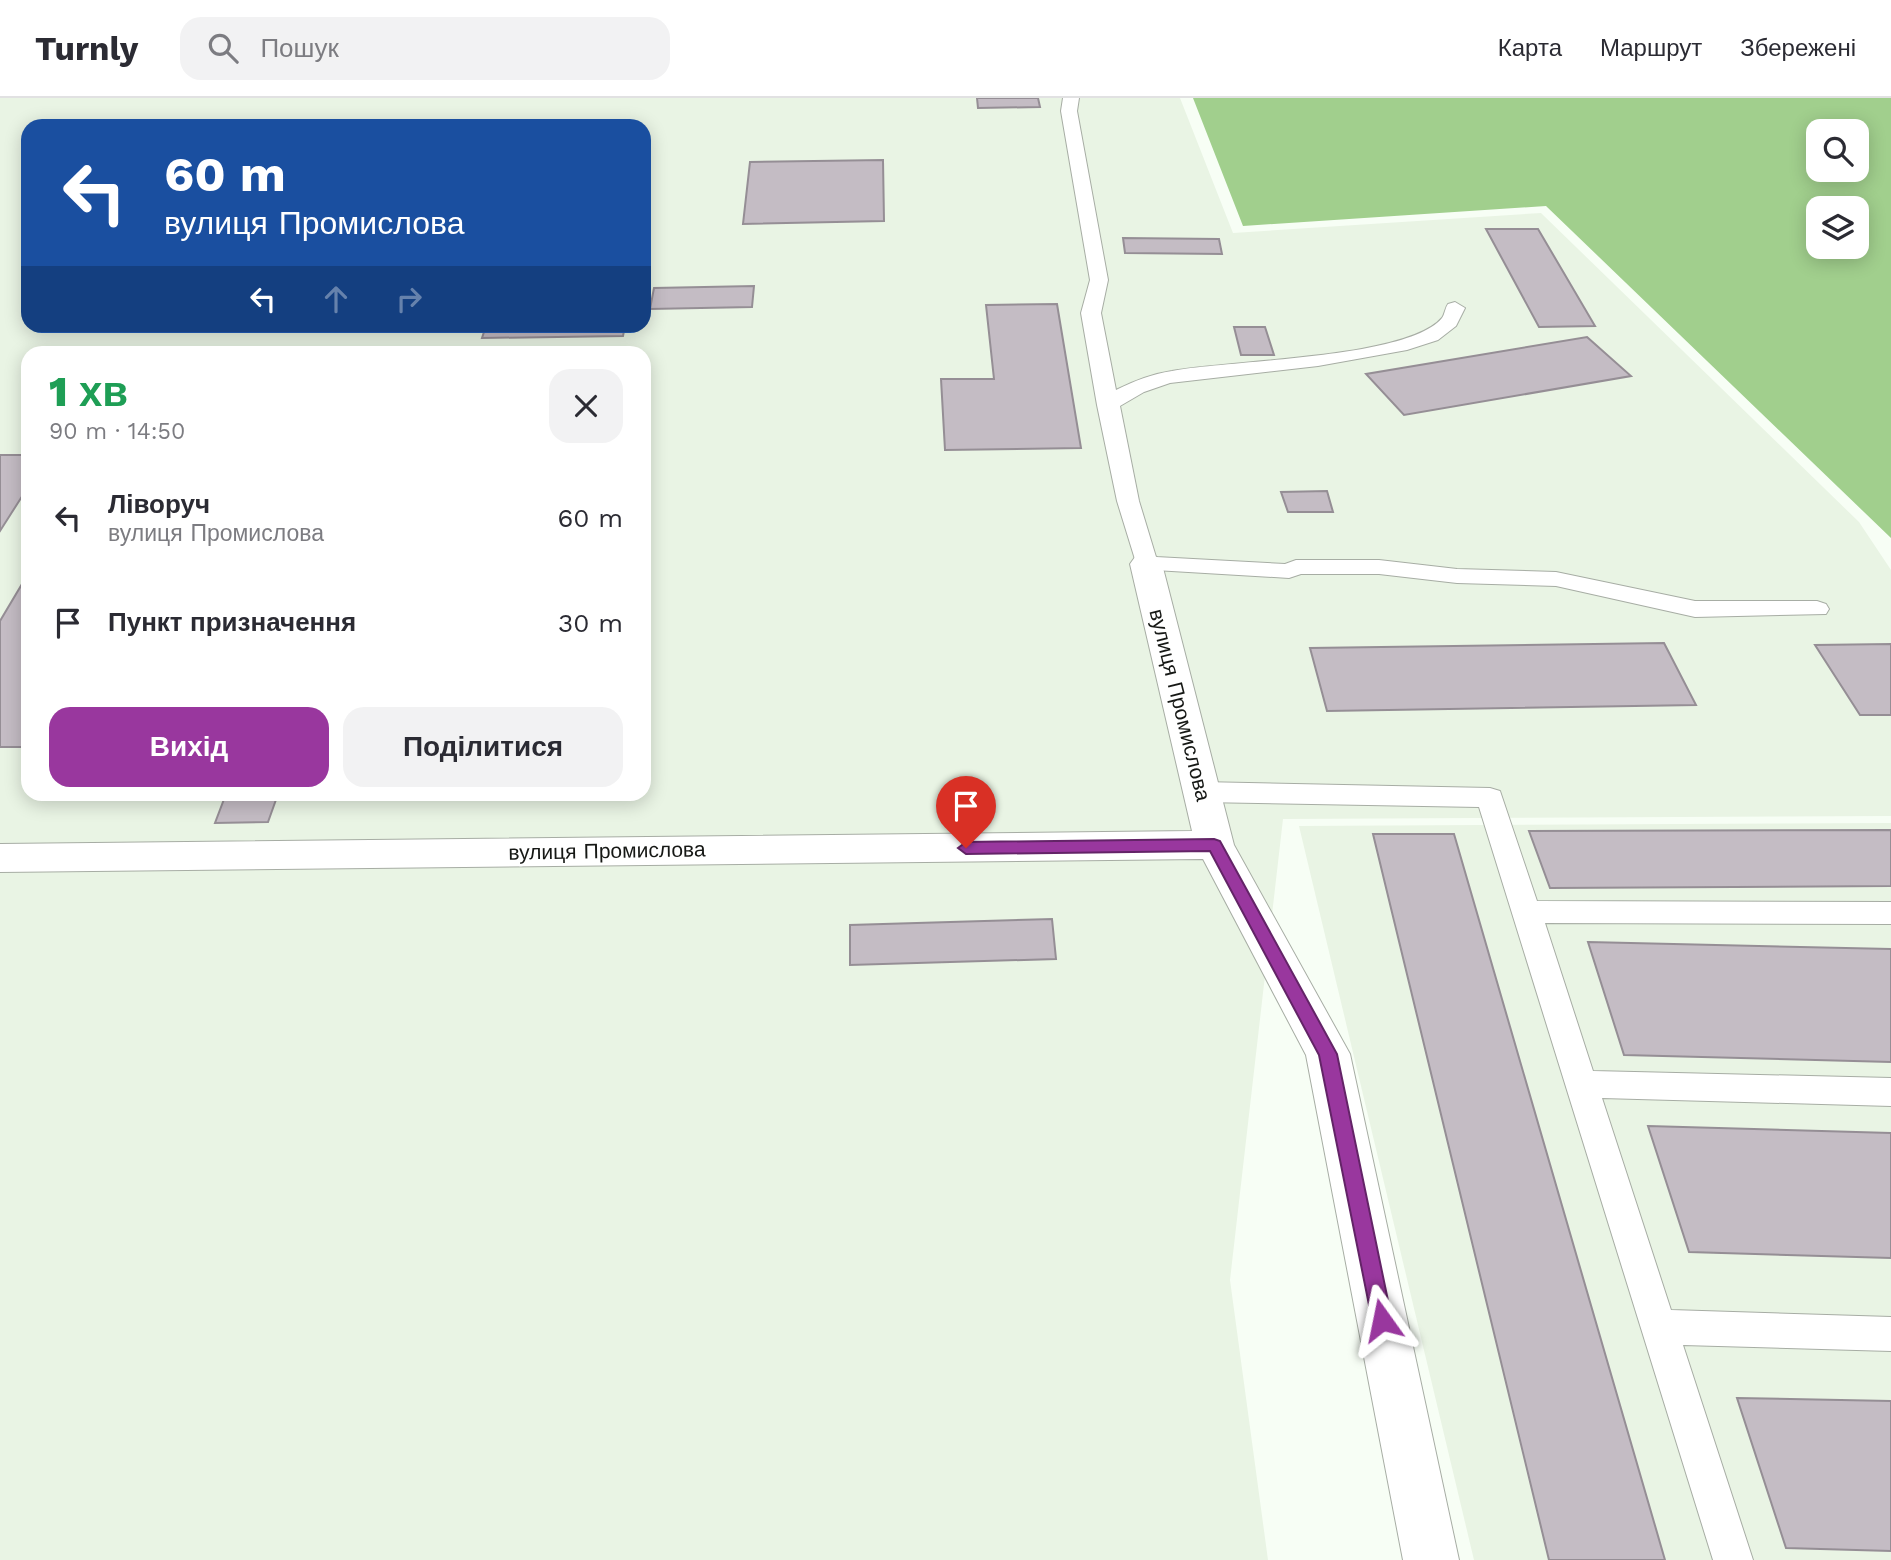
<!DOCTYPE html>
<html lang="uk">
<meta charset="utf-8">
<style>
:root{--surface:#fff;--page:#f2f2f3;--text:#2b2b33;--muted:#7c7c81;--line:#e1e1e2;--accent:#99379e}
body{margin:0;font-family:"Work Sans",sans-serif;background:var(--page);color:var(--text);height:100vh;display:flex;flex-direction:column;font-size:26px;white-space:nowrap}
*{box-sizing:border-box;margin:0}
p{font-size:23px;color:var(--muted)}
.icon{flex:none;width:38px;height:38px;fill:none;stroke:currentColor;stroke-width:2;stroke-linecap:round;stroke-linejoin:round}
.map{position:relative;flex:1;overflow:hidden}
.details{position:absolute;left:21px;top:248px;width:630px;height:455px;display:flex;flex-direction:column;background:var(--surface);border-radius:21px;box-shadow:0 4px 18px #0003}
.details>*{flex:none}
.guide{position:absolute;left:21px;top:21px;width:630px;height:214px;border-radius:21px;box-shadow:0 4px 18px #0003;background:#1a4fa0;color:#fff;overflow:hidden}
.buttons{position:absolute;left:1806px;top:21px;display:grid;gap:14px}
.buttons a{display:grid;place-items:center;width:63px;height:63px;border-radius:14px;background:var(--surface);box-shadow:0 4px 18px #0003;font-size:35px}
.pin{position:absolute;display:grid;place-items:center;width:60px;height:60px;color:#fff;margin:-72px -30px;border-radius:50% 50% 50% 0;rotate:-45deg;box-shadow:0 0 7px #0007}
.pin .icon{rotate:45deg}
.me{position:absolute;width:77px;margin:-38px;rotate:348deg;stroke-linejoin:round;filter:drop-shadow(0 0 5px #0008)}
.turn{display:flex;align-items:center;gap:24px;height:147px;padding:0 28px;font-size:32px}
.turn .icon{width:91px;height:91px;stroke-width:2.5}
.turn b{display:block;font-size:49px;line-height:60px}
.lanes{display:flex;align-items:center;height:66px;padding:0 28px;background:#0003;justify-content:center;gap:35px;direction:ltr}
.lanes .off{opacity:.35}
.round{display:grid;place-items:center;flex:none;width:74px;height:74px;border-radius:21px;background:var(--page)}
.headline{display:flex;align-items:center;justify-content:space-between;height:119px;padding:0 28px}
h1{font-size:42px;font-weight:800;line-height:52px;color:#1e9e55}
.primary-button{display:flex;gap:14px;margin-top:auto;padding:14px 28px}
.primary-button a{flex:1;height:80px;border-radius:21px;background:var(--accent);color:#fff;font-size:28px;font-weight:800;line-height:80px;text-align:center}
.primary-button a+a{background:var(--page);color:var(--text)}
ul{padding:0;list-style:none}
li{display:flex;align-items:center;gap:21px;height:105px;padding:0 28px}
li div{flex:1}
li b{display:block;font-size:26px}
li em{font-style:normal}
header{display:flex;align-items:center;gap:42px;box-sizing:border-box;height:98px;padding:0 35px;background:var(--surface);border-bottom:2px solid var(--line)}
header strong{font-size:33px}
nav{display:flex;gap:38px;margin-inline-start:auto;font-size:24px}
.search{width:490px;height:63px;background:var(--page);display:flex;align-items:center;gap:18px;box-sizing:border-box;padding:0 24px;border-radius:21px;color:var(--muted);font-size:26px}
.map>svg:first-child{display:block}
</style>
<header>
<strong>Turnly</strong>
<div class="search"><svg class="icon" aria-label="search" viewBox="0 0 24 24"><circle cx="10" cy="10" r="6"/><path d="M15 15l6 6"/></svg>Пошук</div>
<nav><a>Карта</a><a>Маршрут</a><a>Збережені</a></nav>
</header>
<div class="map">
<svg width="1891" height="1462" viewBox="0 0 1891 1462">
<rect width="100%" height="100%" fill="#f7fef5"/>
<g fill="#e9f4e4" fill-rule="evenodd">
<path d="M 0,0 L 1180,0 L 1233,135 L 1541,115 L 1859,424 L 1891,472 L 1891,718 L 1283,721 L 1230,1182 L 1268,1462 L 0,1462 ZM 28,28 L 644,28 L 644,228 L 28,228 ZM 28,256 L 644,256 L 644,696 L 28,696 Z"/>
<path d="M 1891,725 L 1891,1462 L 1474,1462 L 1299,728 Z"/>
</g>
<path fill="#a1cf8d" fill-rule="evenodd" d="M 1193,0 L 1891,0 L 1891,440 L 1546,108 L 1243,128 ZM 1818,33 L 1857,33 L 1857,72 L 1818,72 ZM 1818,110 L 1857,110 L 1857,149 L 1818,149 Z"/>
<g fill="#c4bcc4" stroke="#958e95" stroke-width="2">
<path d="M 977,0 L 1038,0 L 1040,9 L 978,10 Z"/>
<path d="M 883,62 L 884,123 L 743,126 L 750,64 Z"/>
<path d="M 1486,131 L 1538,131 L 1595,228 L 1539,229 Z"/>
<path d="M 1123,140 L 1219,141 L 1222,156 L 1125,155 Z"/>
<path d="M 754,188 L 752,209 L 650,211 L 654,190 Z"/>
<path d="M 1057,206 L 1081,350 L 945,352 L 941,281 L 994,281 L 986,207 Z"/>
<path d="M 486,228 L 625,228 L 623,238 L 482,240 Z"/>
<path d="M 1234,229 L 1265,229 L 1274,257 L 1241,257 Z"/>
<path d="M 1587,239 L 1631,278 L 1404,317 L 1366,276 Z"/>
<path d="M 0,357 L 28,357 L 28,389 L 0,433 Z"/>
<path d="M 1327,393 L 1333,414 L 1288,414 L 1281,394 Z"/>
<path d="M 28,476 L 28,649 L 0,649 L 0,523 Z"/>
<path d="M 1664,545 L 1696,607 L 1327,613 L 1310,550 Z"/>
<path d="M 1891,546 L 1891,617 L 1860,617 L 1815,547 Z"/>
<path d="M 226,696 L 278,696 L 268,724 L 215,725 Z"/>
<path d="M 1891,732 L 1891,788 L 1550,790 L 1529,733 Z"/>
<path d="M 1373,736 L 1454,736 L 1665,1462 L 1549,1462 Z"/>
<path d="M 1052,821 L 1056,861 L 850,867 L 850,827 Z"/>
<path d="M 1588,844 L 1891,851 L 1891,964 L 1624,957 Z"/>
<path d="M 1648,1028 L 1891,1035 L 1891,1160 L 1689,1154 Z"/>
<path d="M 1737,1300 L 1891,1303 L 1891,1453 L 1786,1450 Z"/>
</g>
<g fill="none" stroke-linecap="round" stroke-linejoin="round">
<g stroke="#a7ada4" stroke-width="2">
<g id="service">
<path d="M 1063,0 L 1079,0 L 1077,13 L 1108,182 L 1101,215 L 1116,292 C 1134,283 1152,276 1172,273 C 1228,262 1408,261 1442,220 C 1445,216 1445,210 1448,206 L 1455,204 L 1465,210 L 1456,228 L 1438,242 L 1407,252 L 1318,268 L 1170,285 L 1144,294 L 1120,308 L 1139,403 L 1156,459 L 1285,466 L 1296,462 L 1379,462 L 1457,471 L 1556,474 L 1695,503 L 1817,503 L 1826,506 L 1829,511 L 1826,516 L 1695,519 L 1556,488 L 1457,485 L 1379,476 L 1301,476 L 1289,480 L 1138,471 L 1117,403 L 1097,307 L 1081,215 L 1090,182 L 1061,13 Z"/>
<path d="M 1201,684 L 1490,690 L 1500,693 L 1537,803 L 1891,804 L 1891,826 L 1545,825 L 1593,973 L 1891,980 L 1891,1008 L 1602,1000 L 1671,1212 L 1891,1219 L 1891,1253 L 1683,1247 L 1753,1462 L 1713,1462 L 1479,709 L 1201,704 L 1191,701 L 1187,694 L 1191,687 Z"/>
</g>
</g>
<g stroke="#a7ada4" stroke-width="2">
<path id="minor" d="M 1146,456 L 1157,459 L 1162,466 L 1234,747 L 1350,956 L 1459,1462 L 1403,1462 L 1306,957 L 1203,761 L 0,774 L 0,746 L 1192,733 L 1130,466 L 1135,459 Z"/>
</g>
<use href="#service" fill="#fff" fill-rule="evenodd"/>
<use href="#minor" fill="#fff" fill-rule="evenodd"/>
</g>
<path fill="#99379e" stroke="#632467" stroke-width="2" d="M 1214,741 L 1220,743 L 1337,956 L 1392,1222 L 1389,1229 L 1382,1232 L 1375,1229 L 1372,1222 L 1319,957 L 1210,753 L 966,756 L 958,750 L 966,744 Z"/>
<g text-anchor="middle" stroke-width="5" stroke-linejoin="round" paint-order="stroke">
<g font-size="21" fill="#161815" stroke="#fff">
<text transform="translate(1180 607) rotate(76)" y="7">вулиця Промислова</text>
<text transform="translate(607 753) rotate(-1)" y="7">вулиця Промислова</text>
</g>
</g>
</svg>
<div class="buttons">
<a><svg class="icon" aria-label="search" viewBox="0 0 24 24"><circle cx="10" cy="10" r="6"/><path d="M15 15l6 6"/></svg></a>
<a><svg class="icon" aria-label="layers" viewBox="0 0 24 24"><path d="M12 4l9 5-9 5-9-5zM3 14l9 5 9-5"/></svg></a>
</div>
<div class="pin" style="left:966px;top:750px;background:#d93025"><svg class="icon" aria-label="arrive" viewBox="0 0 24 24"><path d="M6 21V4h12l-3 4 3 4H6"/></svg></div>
<svg class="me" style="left:1382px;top:1222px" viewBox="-20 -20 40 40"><path d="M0-17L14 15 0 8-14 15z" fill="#99379e" stroke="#fff" stroke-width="4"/></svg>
<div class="guide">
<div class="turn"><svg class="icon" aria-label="left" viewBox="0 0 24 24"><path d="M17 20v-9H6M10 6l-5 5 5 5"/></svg><div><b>60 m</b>вулиця Промислова</div></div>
<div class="lanes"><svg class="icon" aria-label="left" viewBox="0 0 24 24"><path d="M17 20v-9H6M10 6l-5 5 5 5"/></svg><svg class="icon off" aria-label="ahead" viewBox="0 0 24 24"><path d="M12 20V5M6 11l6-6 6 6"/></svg><svg class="icon off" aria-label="right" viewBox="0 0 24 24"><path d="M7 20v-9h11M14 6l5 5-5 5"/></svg></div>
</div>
<section class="details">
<div class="headline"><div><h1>1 хв</h1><p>90 m · 14:50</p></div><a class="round"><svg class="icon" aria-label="close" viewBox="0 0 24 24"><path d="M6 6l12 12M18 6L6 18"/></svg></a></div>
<ul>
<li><svg class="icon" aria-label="left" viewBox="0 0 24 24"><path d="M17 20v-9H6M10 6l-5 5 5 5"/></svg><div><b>Ліворуч</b><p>вулиця Промислова</p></div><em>60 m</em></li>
<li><svg class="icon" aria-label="arrive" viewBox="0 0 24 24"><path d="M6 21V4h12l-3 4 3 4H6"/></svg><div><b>Пункт призначення</b></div><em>30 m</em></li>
</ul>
<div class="primary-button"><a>Вихід</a><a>Поділитися</a></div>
</section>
</div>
